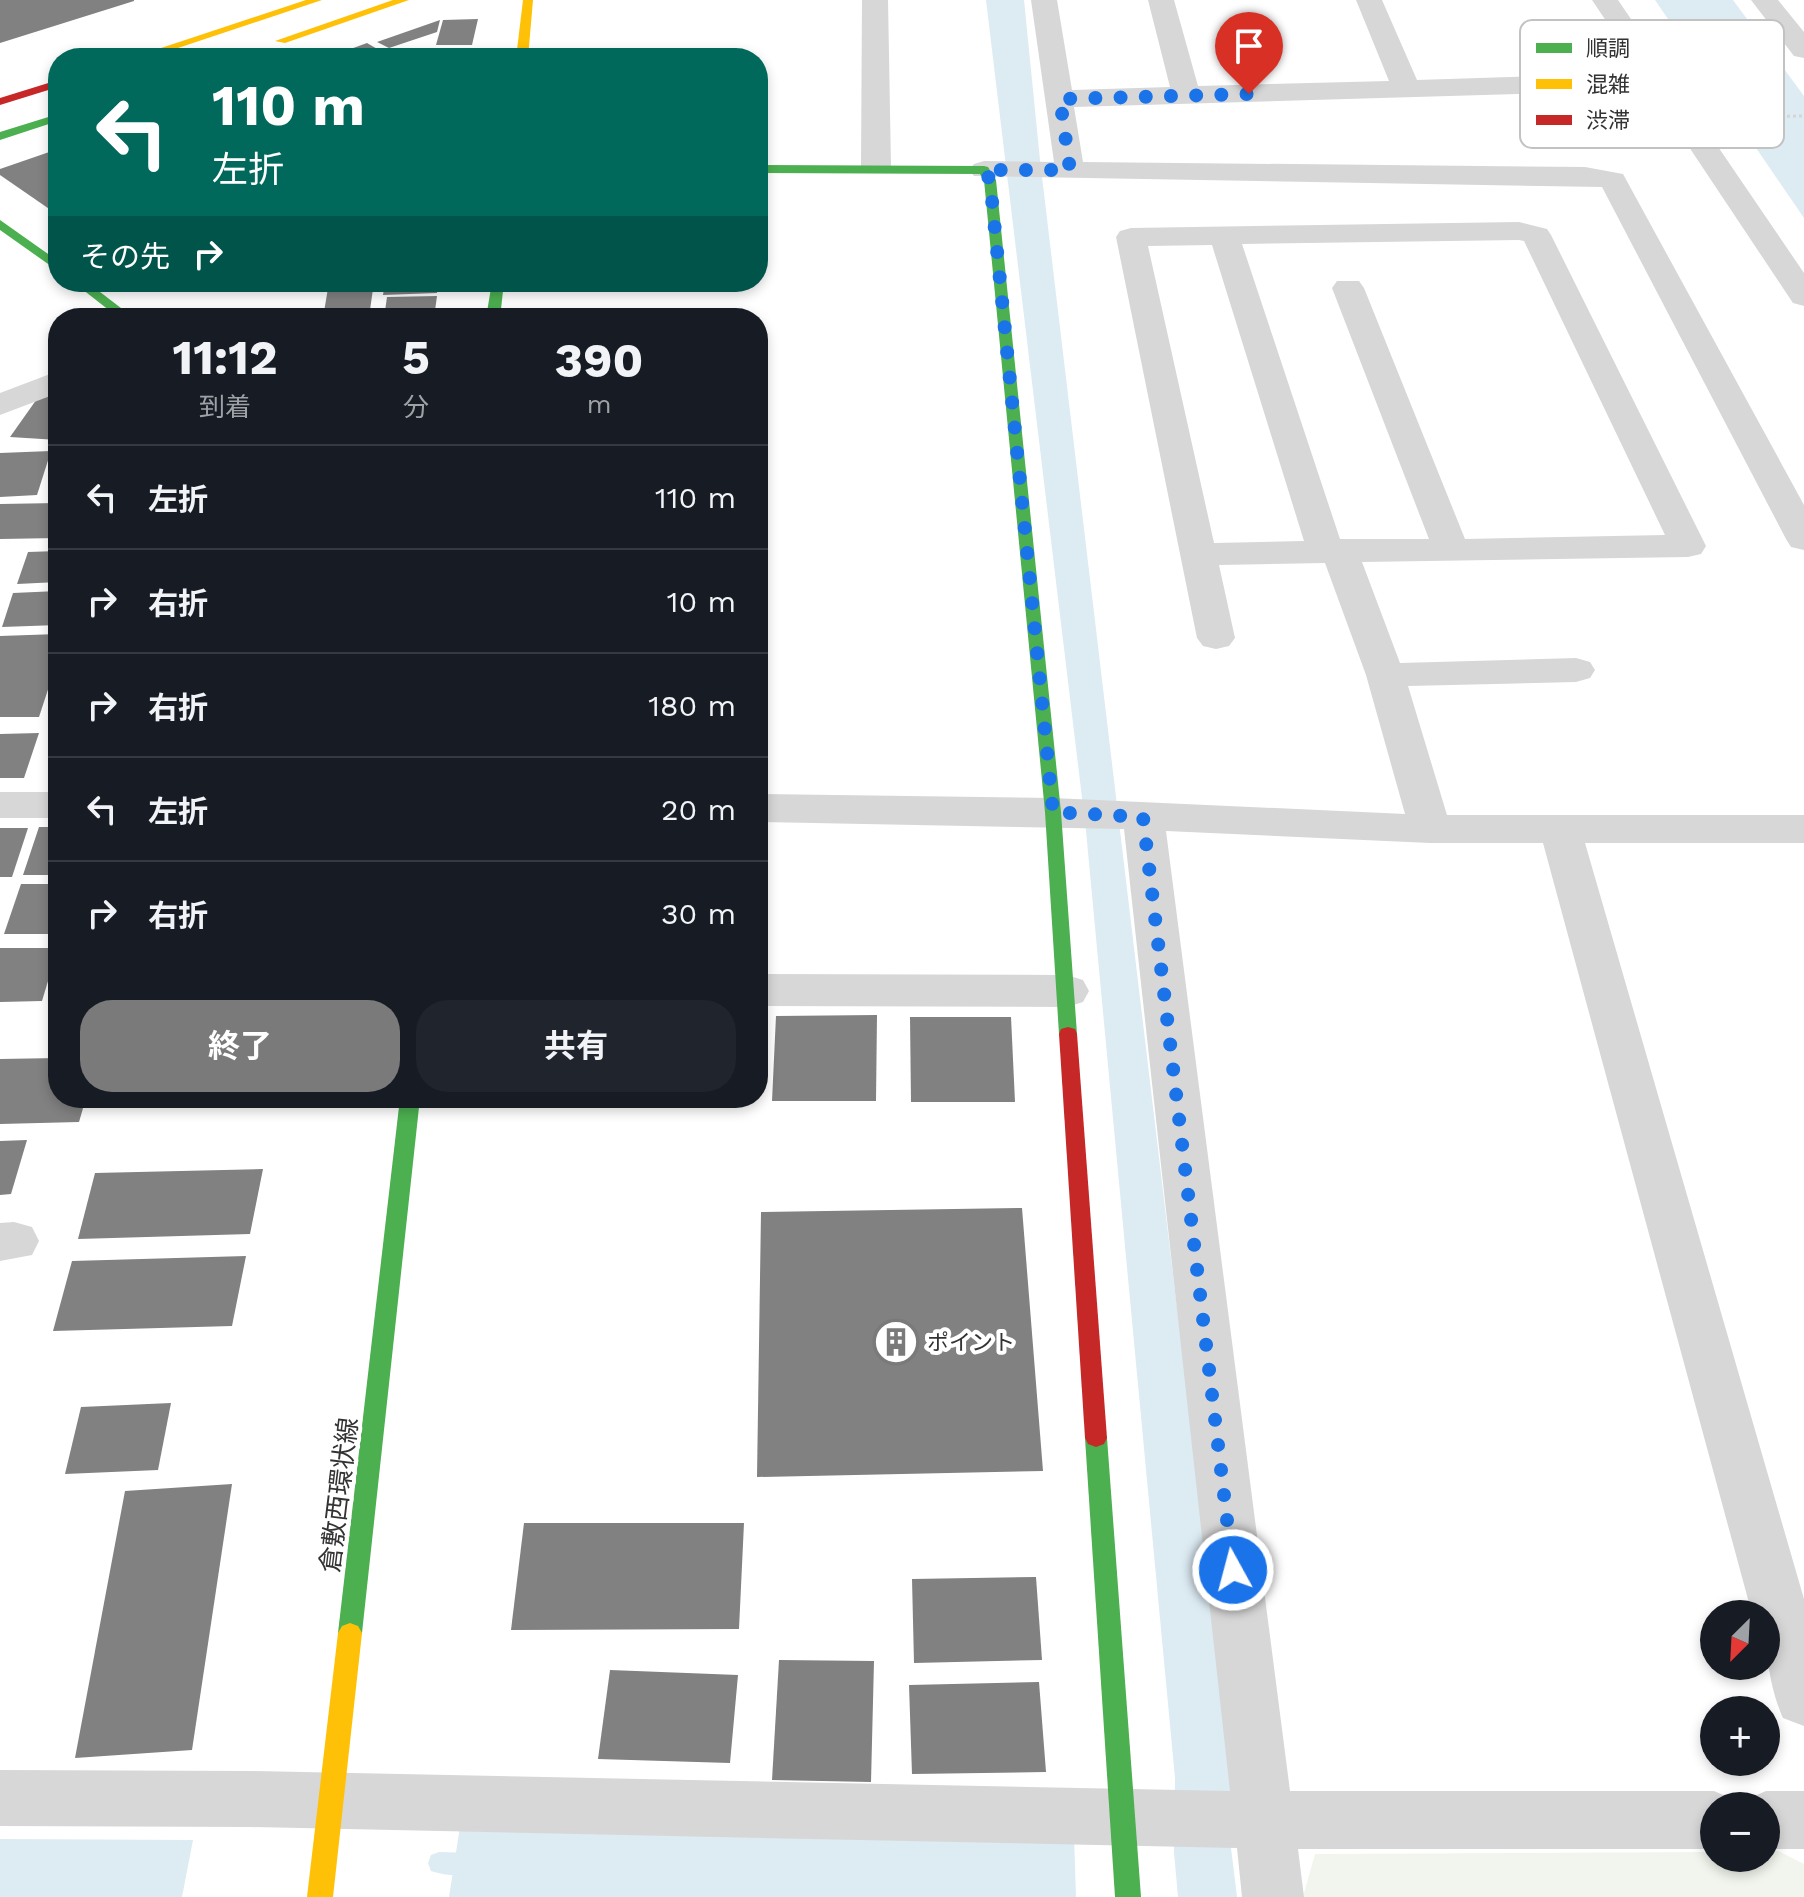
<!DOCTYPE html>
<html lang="ja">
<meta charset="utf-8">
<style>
:root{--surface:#171b24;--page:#20242c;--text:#f1f3f6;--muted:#9ea1a6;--line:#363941;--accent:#7a7a7a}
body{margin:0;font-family:"Work Sans","Noto Sans JP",sans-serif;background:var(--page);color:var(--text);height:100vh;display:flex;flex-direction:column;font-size:30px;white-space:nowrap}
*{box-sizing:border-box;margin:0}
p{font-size:26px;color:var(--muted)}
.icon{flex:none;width:44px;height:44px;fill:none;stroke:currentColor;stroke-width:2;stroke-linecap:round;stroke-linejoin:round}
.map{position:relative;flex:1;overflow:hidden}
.details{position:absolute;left:48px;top:308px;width:720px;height:800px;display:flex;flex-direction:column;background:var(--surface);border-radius:32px;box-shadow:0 4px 12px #0003}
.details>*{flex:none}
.banner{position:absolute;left:48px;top:48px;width:720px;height:244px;border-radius:32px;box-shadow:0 4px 12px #0003;background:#00695c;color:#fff;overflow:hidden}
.needle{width:52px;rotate:204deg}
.controls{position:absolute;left:1700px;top:1600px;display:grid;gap:16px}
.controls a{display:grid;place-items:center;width:80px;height:80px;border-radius:50%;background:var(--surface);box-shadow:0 4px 12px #0003;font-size:40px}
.pin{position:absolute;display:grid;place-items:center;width:68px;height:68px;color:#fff;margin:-82px -34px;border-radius:50% 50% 50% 0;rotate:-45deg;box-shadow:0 0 8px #0007}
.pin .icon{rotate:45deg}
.me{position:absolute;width:88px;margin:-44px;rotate:353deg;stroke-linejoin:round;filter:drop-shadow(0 0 6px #0008)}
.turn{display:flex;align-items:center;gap:28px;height:168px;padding:0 32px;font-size:36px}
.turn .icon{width:104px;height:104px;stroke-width:2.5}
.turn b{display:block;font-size:56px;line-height:68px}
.then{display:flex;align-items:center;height:76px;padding:0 32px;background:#0003;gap:16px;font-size:30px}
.eta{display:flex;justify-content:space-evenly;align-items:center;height:136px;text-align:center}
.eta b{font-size:48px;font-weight:700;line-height:56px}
.action{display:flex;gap:16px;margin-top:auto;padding:16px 32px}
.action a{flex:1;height:92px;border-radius:32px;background:var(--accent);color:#fff;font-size:32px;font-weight:700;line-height:92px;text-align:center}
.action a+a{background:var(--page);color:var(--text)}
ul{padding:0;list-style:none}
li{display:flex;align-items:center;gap:24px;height:104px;padding:0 32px;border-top:2px solid var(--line)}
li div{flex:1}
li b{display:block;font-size:30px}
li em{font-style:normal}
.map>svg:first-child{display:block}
</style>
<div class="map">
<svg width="1804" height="1897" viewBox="0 0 1804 1897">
<rect width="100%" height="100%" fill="#fff"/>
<path fill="#f1f5ed" d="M 1766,1851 L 1778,1851 L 1804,1864 L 1804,1897 L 1303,1897 L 1315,1854 L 1714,1852 L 1714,1858 L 1766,1858 Z"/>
<g fill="#ddebf3">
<path d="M 986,0 L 1024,0 L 1040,160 L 1234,1786 L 1231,1848 L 1237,1897 L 1178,1897 L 1174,1852 L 1175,1778 L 1086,831 Z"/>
<path d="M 1655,0 L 1733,0 L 1804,96 L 1804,218 Z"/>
<path d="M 460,1827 L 1074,1837 L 1076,1897 L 449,1897 Z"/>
<path d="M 0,1839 L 193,1840 L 182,1897 L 0,1897 Z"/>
</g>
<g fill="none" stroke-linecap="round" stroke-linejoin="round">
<path fill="#ddebf3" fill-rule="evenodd" d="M 439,1852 L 474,1853 L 482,1856 L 485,1864 L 482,1872 C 468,1877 445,1876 431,1871 L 428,1863 L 431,1855 Z"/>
</g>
<g fill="#818181">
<path d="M 0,0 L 134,0 L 134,1 L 0,43 Z"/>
<path d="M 478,19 L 472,45 L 436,45 L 443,20 Z"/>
<path d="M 440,20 L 437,32 L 389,48 L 377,42 Z"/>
<path d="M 367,43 L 379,50 L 376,58 L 326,58 Z"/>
<path d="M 430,50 L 429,58 L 383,58 L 385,51 Z"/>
<path d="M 58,149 L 58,215 L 0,175 L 0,169 Z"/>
<path d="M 329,282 L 374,282 L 370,310 L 324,312 Z"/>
<path d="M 385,282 L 438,282 L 437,293 L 383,295 Z"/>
<path d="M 437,296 L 434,318 L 384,318 L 387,297 Z"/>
<path d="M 39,396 L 58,397 L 58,440 L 10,437 Z"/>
<path d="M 51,451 L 37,495 L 0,497 L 0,453 Z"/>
<path d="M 58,503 L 58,538 L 0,539 L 0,504 Z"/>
<path d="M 58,551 L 58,582 L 17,584 L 28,552 Z"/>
<path d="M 58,591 L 58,625 L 2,627 L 13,593 Z"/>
<path d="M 58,634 L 58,659 L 39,717 L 0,717 L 0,636 Z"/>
<path d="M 39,733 L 24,778 L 0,778 L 0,734 Z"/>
<path d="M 39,827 L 58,827 L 58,875 L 23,875 Z"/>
<path d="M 0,828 L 28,828 L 12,877 L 0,877 Z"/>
<path d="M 21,884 L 58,884 L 58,934 L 4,934 Z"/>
<path d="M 0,948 L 58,948 L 42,1001 L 0,1002 Z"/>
<path d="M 877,1015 L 876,1101 L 772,1101 L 776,1016 Z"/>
<path d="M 910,1017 L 1011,1017 L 1015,1102 L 911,1102 Z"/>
<path d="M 58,1058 L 58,1098 L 86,1098 L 79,1122 L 0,1124 L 0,1059 Z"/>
<path d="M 641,1098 L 745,1098 L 744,1101 L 641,1101 Z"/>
<path d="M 27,1140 L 11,1194 L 0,1195 L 0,1141 Z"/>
<path d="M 263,1169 L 250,1234 L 78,1239 L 95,1173 Z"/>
<path d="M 1022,1208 L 1043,1471 L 757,1477 L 761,1212 Z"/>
<path d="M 246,1256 L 232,1326 L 53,1331 L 72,1261 Z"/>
<path d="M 171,1403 L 158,1470 L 65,1474 L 81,1407 Z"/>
<path d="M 232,1484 L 192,1750 L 75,1758 L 125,1491 Z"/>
<path d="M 524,1523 L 744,1523 L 739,1629 L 511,1630 Z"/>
<path d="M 1036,1577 L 1042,1660 L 914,1663 L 912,1579 Z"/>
<path d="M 779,1660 L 874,1661 L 871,1782 L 772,1780 Z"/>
<path d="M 610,1670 L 738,1675 L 730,1763 L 598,1759 Z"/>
<path d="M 1039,1682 L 1046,1772 L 912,1774 L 909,1685 Z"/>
</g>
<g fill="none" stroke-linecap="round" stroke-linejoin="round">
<path stroke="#d6d6d6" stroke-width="3" stroke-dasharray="3 3" stroke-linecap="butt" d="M 1733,117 L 1804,116"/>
<g fill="#d7d7d7" fill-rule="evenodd">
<path d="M 862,0 L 888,0 L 891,167 L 886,173 L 866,173 L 861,167 Z"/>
<path d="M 1031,0 L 1057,0 L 1072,90 L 1170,87 L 1148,0 L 1174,0 L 1198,86 L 1389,81 L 1356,0 L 1382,0 L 1417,80 L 1641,73 L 1592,0 L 1618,0 L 1804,273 L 1804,306 L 1793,303 L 1651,90 L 1074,107 L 1083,162 L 1585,167 L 1623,174 L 1804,505 L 1804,550 L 1791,547 L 1786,539 L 1602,187 L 974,176 L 969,170 L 974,164 L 984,161 L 1054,162 Z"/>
<path d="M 1751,0 L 1778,0 L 1804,32 L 1804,58 L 1794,56 Z"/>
<path d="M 1519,222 L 1547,229 L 1551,235 L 1706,546 L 1701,554 L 1688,557 L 1362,562 L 1400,663 L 1576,658 L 1590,662 L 1595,670 L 1590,678 L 1576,682 L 1408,686 L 1447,815 L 1804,815 L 1804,843 L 1585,843 L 1804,1599 L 1804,1726 L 1783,1718 C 1768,1683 1766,1652 1766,1614 L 1752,1614 L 1543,843 L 1430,843 L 1166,831 L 1290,1791 L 1714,1791 L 1735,1800 L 1738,1806 L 1714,1806 L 1714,1849 L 1298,1849 L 1304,1897 L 1242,1897 L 1237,1848 L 250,1827 L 0,1826 L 0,1770 L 250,1771 L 1230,1791 L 1124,829 L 758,822 L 758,794 L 1053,798 L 1405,814 L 1366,675 L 1325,563 L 1219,565 L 1235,638 L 1229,646 L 1216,649 L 1203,646 L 1197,638 L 1116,237 L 1120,231 L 1131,228 ZM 1519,240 L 1524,241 L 1665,535 L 1465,539 L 1364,288 L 1359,281 L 1337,281 L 1332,288 L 1429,539 L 1340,539 L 1242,244 ZM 1212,245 L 1304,541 L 1214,543 L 1148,246 Z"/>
<path d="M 58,371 L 58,393 L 0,415 L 0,393 Z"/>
<rect x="0" y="792" width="58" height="26"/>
<path d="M 758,974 L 1067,975 L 1083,980 L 1089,991 L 1083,1002 L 1067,1007 L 758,1006 Z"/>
<path d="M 14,1222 L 32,1227 L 39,1241 L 32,1255 L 0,1261 L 0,1223 Z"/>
<path d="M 1766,1791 L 1804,1791 L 1804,1849 L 1766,1849 L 1766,1806 L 1742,1806 L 1745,1800 Z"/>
</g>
<g fill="#4caf50" fill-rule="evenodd">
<path d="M 58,114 L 58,121 L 0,140 L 0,132 Z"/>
<path d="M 758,165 L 984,166 L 988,167 L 996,180 L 1061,812 L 1077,1034 L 1075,1039 L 1061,1039 L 1059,1034 L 1045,812 L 984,180 L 980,174 L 758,173 Z"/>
<path d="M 0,220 L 58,261 L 58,271 L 0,230 Z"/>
<path d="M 73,282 L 87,282 L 134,318 L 119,318 Z"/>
<path d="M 492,282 L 504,282 L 500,318 L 486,318 Z"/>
<path d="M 400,1098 L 420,1098 L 362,1633 L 358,1640 L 350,1643 L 342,1640 L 338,1633 Z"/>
<path d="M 1096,1429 L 1104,1432 L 1107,1438 L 1141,1897 L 1115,1897 L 1085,1438 L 1088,1432 Z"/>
</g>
<g fill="#ffc107" fill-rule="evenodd">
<path d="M 306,0 L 322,0 L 148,58 L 131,58 Z"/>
<path d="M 393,0 L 409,0 L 285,43 L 275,41 Z"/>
<path d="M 523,0 L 533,0 L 528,58 L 516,58 Z"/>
<path d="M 350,1623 L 358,1626 L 362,1633 L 333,1897 L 307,1897 L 338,1633 L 342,1626 Z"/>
</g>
<g fill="#c62828" fill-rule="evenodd">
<path d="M 58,80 L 58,87 L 0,105 L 0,98 Z"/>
<path d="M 1068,1027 L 1075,1029 L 1077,1034 L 1107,1438 L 1104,1444 L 1096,1447 L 1088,1444 L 1085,1438 L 1059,1034 L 1061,1029 Z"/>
</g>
</g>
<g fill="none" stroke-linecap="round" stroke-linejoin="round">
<path stroke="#1a73e8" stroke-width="14" stroke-dasharray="0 25.2" d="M 1233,1570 L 1143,817 L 1053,812 L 990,180 L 984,170 L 1070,170 L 1060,99 L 1249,94"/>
</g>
<defs>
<g id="building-ring" transform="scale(2.3)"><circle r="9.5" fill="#fff" stroke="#7a7a7a" stroke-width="1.5"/><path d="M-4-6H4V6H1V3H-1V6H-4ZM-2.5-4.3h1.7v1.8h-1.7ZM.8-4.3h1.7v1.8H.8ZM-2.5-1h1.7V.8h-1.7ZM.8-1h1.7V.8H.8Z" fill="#7a7a7a"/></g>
</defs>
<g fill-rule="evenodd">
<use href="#building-ring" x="896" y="1342"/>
</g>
<g text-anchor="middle" stroke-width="8" stroke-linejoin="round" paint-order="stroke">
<g font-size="22" fill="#333" stroke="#fff" text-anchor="start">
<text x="927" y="1350">ポイント</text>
</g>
<g font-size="26" fill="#333" stroke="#fff">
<text transform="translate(339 1495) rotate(-83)" y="9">倉敷西環状線</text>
</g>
</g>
<rect x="1520" y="20" width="264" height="128" rx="12" fill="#fff" stroke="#c2c2c2" stroke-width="2"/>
<rect x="1536" y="43" width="36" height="10" fill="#4caf50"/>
<rect x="1536" y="79" width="36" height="10" fill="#ffc107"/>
<rect x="1536" y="115" width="36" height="10" fill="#c62828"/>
<g font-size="22" fill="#333">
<text x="1586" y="56">順調</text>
<text x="1586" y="92">混雑</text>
<text x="1586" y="128">渋滞</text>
</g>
</svg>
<div class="controls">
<a><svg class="needle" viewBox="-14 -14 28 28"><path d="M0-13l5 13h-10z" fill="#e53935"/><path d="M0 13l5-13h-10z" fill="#9ea1a6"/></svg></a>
<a>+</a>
<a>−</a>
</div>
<div class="pin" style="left:1249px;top:94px;background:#d93025"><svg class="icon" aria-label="arrive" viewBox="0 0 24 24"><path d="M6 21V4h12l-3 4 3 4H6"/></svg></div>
<svg class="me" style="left:1233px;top:1570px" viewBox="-20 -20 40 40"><circle r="17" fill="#1a73e8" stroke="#fff" stroke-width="3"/><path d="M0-11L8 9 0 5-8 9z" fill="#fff"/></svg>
<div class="banner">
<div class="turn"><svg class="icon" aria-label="left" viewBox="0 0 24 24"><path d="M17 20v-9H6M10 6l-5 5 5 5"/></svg><div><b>110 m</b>左折</div></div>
<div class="then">その先<svg class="icon" aria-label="right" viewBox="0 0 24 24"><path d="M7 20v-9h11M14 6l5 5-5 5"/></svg></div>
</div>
<section class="details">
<div class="eta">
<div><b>11:12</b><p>到着</p></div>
<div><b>5</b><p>分</p></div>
<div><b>390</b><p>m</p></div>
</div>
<ul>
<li><svg class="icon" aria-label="left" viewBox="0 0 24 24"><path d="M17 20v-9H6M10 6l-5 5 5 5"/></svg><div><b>左折</b></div><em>110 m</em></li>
<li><svg class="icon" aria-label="right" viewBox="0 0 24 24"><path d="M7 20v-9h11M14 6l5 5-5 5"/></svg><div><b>右折</b></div><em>10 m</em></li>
<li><svg class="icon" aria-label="right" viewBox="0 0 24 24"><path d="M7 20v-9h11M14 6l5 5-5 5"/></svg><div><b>右折</b></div><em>180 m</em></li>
<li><svg class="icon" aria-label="left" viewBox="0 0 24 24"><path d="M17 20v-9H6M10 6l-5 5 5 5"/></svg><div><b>左折</b></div><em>20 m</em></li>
<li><svg class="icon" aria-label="right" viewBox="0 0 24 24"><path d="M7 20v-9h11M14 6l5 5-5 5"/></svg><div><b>右折</b></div><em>30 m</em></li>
</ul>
<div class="action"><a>終了</a><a>共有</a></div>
</section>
</div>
